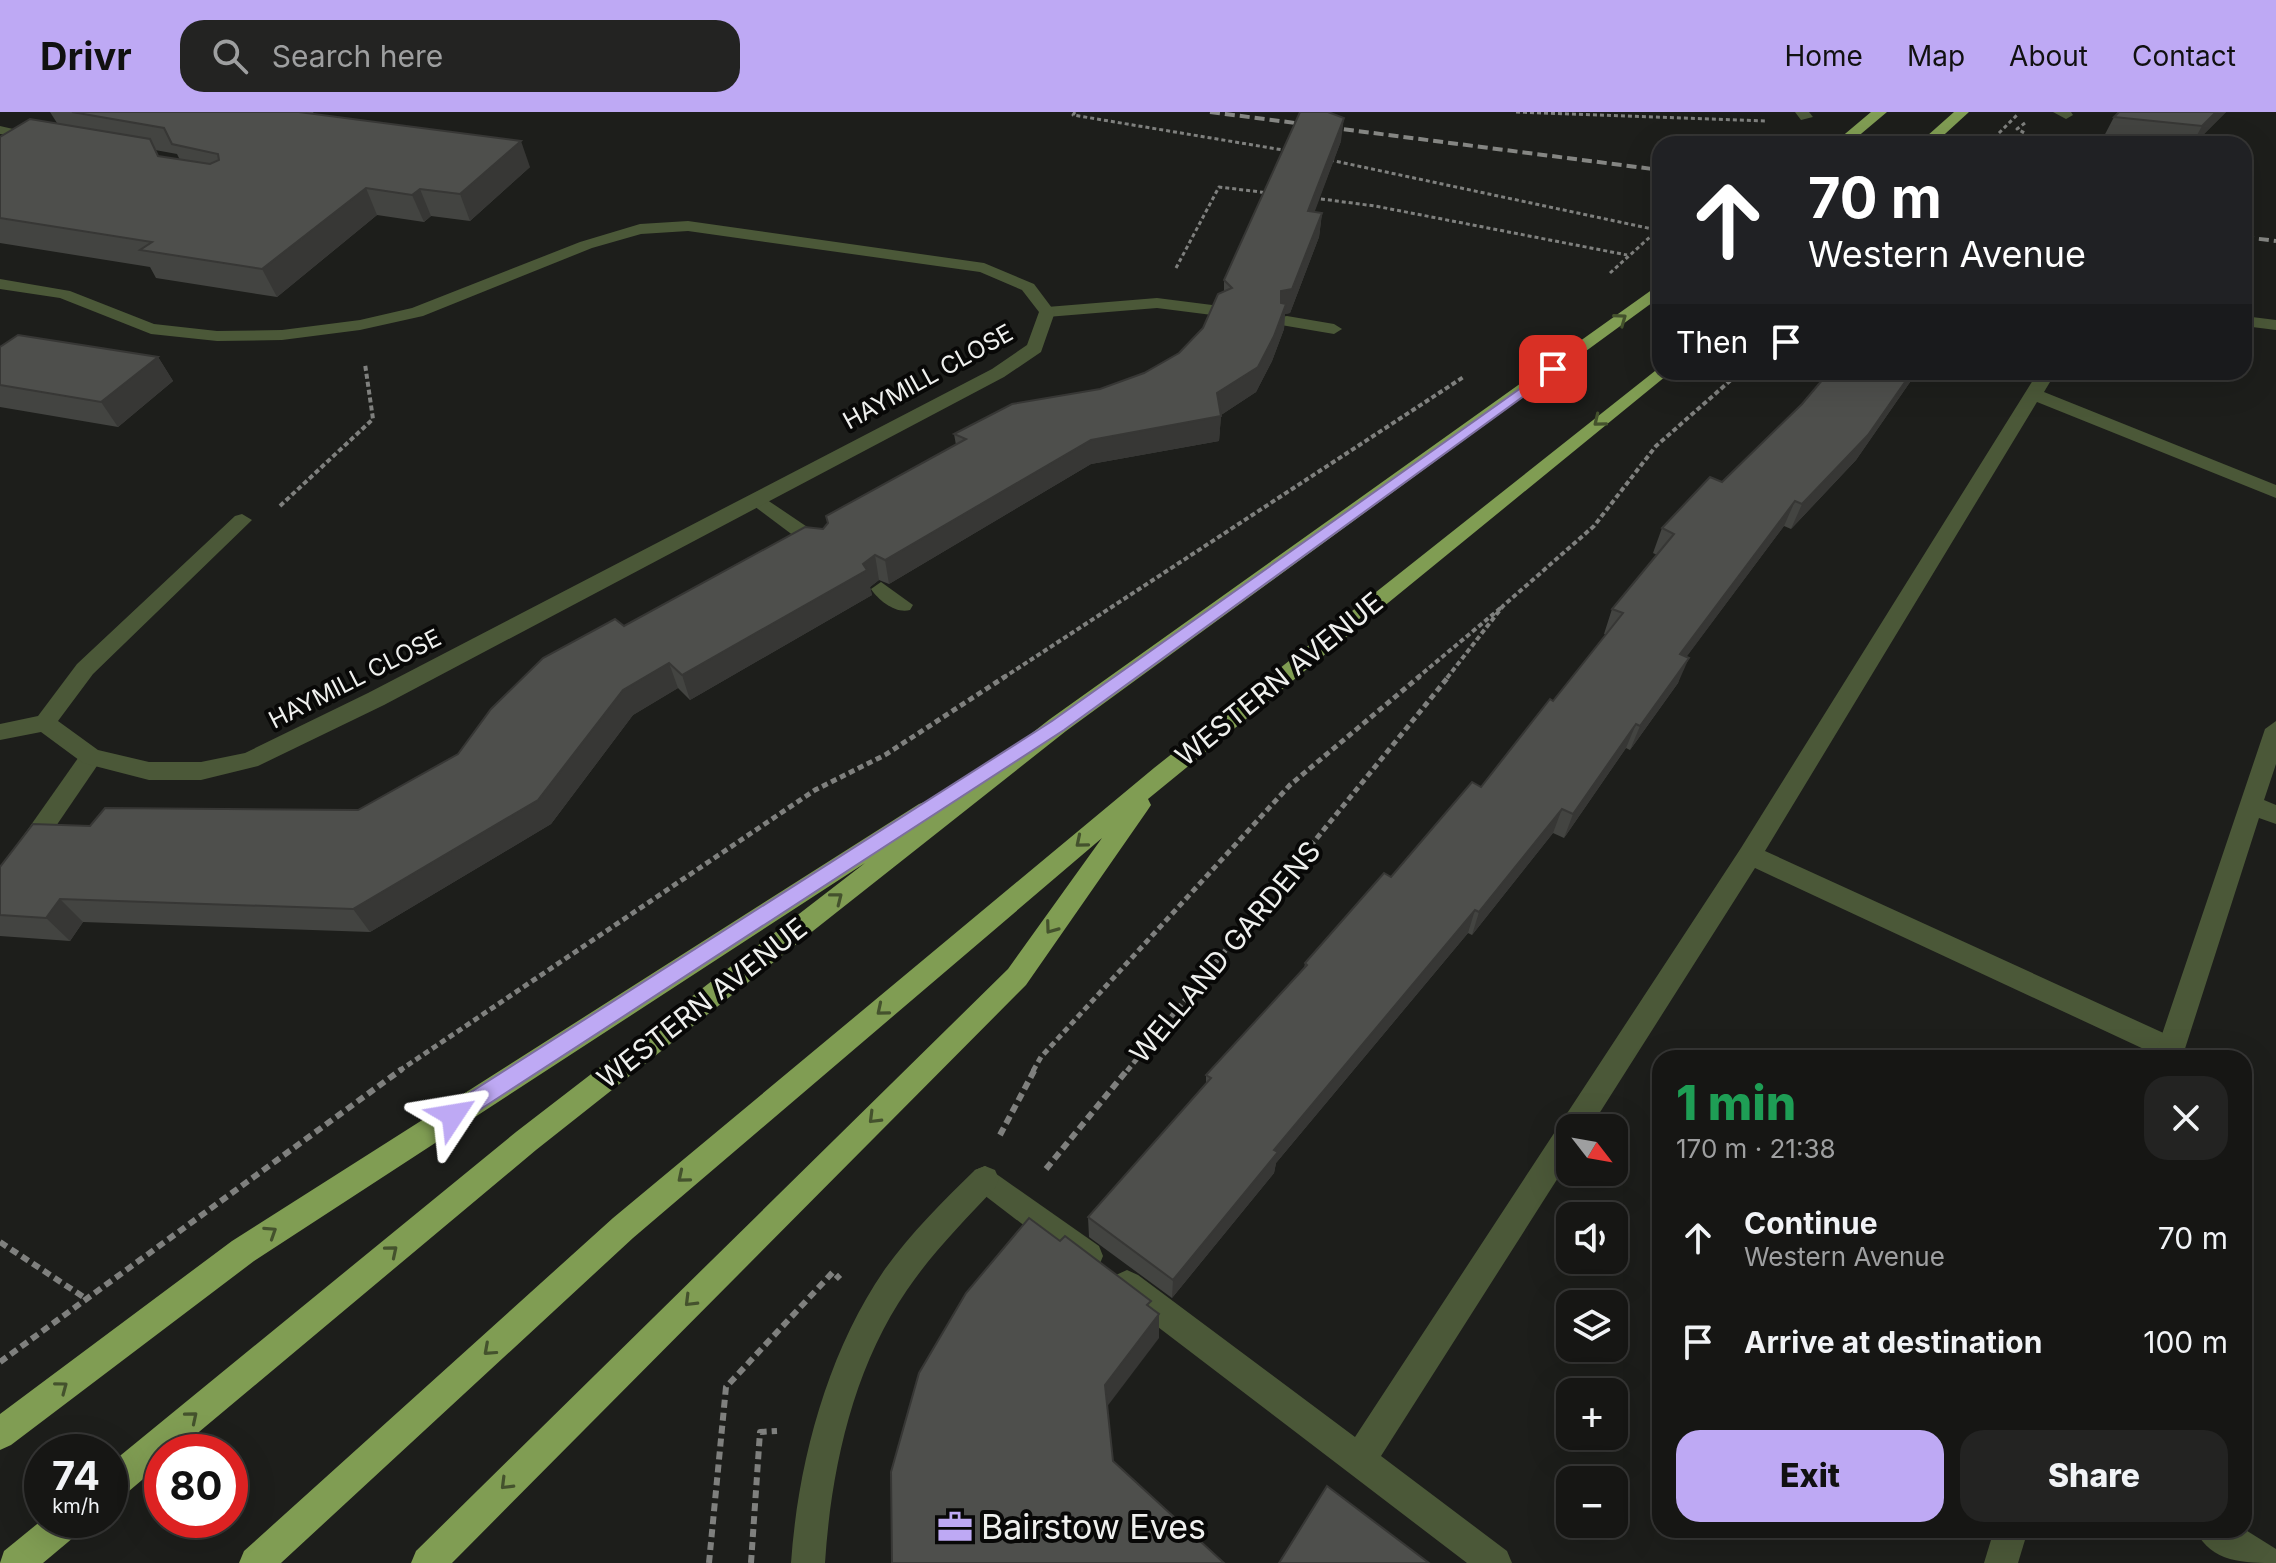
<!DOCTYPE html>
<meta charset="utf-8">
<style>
:root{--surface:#161614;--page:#232322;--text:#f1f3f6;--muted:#9e9fa0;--line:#353534;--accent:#bea9f4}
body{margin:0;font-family:Inter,sans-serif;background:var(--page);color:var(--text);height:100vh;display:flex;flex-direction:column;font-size:30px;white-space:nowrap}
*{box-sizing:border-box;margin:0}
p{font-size:26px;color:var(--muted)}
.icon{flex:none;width:44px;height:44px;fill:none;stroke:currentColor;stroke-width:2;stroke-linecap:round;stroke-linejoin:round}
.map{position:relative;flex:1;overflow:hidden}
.side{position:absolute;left:1652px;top:938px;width:600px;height:488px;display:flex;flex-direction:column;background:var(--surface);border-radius:24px;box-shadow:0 8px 32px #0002,0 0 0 2px var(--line)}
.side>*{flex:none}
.guide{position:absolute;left:1652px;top:24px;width:600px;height:244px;border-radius:24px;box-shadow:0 8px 32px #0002,0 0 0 2px var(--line);background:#202124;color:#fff;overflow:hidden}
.needle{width:52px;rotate:121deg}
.controls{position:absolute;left:1556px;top:1002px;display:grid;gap:16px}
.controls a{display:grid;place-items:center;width:72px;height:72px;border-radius:16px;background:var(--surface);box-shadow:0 8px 32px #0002,0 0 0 2px var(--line);font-size:40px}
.speed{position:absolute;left:24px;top:1322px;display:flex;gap:16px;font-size:40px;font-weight:700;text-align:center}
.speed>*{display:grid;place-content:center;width:104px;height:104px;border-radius:50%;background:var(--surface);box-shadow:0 8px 32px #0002,0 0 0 2px var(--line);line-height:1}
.speed small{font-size:20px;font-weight:400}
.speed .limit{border:12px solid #d22;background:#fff;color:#111}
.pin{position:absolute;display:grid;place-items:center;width:68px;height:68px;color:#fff;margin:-34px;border-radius:16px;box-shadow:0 4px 12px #0006}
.me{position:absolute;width:88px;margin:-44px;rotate:57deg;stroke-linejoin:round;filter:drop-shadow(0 0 6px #0008)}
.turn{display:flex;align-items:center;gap:28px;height:168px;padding:0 24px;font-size:36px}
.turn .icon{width:104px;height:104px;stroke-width:2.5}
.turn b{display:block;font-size:56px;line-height:68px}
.then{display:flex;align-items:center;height:76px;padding:0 24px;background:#0003;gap:16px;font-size:30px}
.round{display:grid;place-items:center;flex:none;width:84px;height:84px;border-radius:24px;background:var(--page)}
.head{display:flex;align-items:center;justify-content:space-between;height:136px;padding:0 24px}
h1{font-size:48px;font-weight:800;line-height:60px;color:#1e9e55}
.action{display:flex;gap:16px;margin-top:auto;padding:16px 24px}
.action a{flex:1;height:92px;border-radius:24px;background:var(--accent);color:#111;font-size:32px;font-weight:800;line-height:92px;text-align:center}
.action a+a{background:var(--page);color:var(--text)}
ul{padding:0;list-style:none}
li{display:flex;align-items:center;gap:24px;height:104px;padding:0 24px}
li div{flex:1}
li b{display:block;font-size:30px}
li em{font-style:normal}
header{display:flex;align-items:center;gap:48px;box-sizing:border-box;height:112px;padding:0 40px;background:var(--accent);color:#111}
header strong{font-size:38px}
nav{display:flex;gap:44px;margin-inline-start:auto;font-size:28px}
.search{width:560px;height:72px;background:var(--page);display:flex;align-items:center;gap:20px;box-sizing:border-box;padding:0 28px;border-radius:24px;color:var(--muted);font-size:30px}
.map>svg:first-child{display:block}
</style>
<header>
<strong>Drivr</strong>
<div class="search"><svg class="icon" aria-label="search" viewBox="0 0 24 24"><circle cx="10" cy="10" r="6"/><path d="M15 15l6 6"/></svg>Search here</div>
<nav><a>Home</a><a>Map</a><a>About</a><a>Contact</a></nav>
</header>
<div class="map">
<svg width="2276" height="1451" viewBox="0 0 2276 1451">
<rect width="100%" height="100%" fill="#1d1e1b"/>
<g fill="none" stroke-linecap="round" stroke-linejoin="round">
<g stroke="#7f807e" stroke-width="3" stroke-dasharray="4 3" stroke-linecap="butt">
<path d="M 1075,0 L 1073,3 L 1289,39"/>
<path d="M 1516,0 L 1767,9"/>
<path d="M 2025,11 L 2017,17 L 2025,21"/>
<path d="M 1994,26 L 2018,2"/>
<path d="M 2008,32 L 2024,22"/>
<path d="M 1330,48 L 1657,118"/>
<path d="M 1314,86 L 1375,94 L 1627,143"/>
<path d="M 1176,156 L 1219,75 L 1269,81"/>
<path d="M 1610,161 L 1660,116"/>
</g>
<g stroke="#7f807e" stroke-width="4" stroke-dasharray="5 3" stroke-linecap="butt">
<path d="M 280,394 L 373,307 L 365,252"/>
<path d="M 1003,566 L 1465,264"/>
<path d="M 1417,566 L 1503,494"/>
<path d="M 1447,566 L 1503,494 L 1594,414 L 1656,334 L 1740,260"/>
</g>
<g stroke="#7f807e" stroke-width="5" stroke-dasharray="6 4" stroke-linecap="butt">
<path d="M 399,959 L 815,678 L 885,643 L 1006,564"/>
<path d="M 1033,959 L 1041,945 L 1290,673 L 1420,564"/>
<path d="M 1127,959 L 1449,564"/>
</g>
<g stroke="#7f807e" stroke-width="6" stroke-dasharray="8 5" stroke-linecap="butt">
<path d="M 1000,1023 L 1035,957"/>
<path d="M 1046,1057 L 1128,957"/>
<path d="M 0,1130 L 85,1186"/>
<path d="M 0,1250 L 402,957"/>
<path d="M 709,1451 L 726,1275 L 833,1160 L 840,1167"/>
<path d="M 751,1451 L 760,1320 L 777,1319"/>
</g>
<g fill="#4b5838" fill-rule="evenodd">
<path d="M 1795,0 L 1809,0 L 1813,5 L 1801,8 Z"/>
<path d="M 2053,0 L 2071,0 L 2073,3 L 2066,7 Z"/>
<path d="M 1157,186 L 1220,194 L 1228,199 L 1220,204 L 1157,196 L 1047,205 L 1039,200 L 1047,195 Z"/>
<path d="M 1287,204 L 1334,212 L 1342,217 L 1334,222 L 1281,213 L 1281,205 Z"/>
<path d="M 2244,204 L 2276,208 L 2276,218 L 2244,214 Z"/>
<path d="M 2038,260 L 2056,260 L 2044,280 L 2276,373 L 2276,386 L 2037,290 L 1765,739 L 2181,929 L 2184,937 L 2181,945 L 2161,945 L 1755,756 L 1590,1016 L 1570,1016 L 1570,1047 L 1381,1344 L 1507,1439 L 1512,1451 L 1467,1451 L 1116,1183 L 1112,1173 L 1116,1163 L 1127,1158 L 1138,1163 L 1355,1325 L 1741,736 Z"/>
<path d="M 757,381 L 828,429 L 831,434 L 828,439 L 814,439 L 750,391 L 747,387 Z"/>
<path d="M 881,470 L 913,493 L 910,498 C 896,502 879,489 871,477 Z"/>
<path d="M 91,637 L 99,639 L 102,645 L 99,651 L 9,783 L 0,786 L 0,757 L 83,639 Z"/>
<path d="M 985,1054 L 1099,1134 L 1103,1144 L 1099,1154 L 1088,1158 L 1077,1154 L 975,1076 L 971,1067 L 975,1058 Z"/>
</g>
<g fill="#4b5838" fill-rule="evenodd">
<path d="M 0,14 L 48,25 L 41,29 L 0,22 Z"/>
<path d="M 688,109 L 984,151 L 1034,172 L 1055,200 L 1041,240 L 1004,265 L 384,593 L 258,654 L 201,668 L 149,668 L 83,651 L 41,620 L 0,628 L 0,612 L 38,604 L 77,552 L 235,404 L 242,402 L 252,408 L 93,562 L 58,609 L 98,638 L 149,650 L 201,650 L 245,641 L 368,581 L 992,257 L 1027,233 L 1039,200 L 1022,178 L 980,160 L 688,119 L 641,122 L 592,136 L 423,204 L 360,218 L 282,228 L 217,229 L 151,222 L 60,186 L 0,177 L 0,167 L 70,179 L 154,212 L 217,219 L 282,218 L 360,208 L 412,196 L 580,130 L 640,112 Z"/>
<path d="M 2276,609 L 2276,652 L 2264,688 L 2276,693 L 2276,712 L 2259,706 L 2182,946 L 2154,946 L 2265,617 Z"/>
<path d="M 985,1054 L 995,1058 L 999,1067 L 995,1076 C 964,1109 932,1141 907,1178 C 853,1256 831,1358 825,1451 L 791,1451 C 798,1351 827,1241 885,1157 C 911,1121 943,1089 975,1058 Z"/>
<path d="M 2244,1417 L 2276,1437 L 2276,1451 C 2246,1451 2210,1451 2196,1418 Z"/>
<path d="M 1994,1418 L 2028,1418 L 2018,1451 L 1984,1451 Z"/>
</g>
<g fill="#809d53" fill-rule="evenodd">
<path d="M 1871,0 L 1887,0 L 1849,32 L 1833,32 Z"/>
<path d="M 1954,0 L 1969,0 L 1934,32 L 1918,32 Z"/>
<path d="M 1660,172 L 1660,185 L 1066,619 L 536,1038 L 175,1340 L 162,1340 L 162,1351 L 122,1385 L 110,1390 L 110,1352 L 516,1020 L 865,751 L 254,1149 L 11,1333 L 0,1338 L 0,1302 L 232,1129 L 919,692 L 927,689 L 937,695 L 1050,607 Z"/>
<path d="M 1660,255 L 1660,260 L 1669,260 L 1666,264 L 1148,687 L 1151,693 L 1147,699 L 1026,873 L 452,1451 L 411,1451 L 416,1439 L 1008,857 L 1102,726 L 633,1126 L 281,1451 L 239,1451 L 244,1439 L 613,1106 L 1154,656 Z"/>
<path d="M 42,1408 L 85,1408 L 80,1420 L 43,1451 L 0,1451 L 4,1439 Z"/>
</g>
<g stroke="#858683" stroke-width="4" stroke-dasharray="10 5" stroke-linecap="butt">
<path d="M 1210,0 L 1660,58"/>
<path d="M 2244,125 L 2276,129"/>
</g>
</g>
<g fill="#434441" fill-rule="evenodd">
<path d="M 50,0 L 313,0 L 314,2 L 530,55 L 470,109 L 431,104 L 424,110 L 377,103 L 277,185 L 156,166 L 150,155 L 0,131 L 0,25 L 57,11 ZM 155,38 L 177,42 L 180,48 L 159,44 Z"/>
<path d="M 2226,0 L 2194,32 L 2145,32 L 2102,28 L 2114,5 Z"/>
<path d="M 1341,29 L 1314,100 L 1322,101 L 1319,125 L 1290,201 L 1285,202 L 1284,217 L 1272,249 L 1256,280 L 1221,303 L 1219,329 L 1091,352 L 889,472 L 879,468 L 870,475 L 872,483 L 690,588 L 678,576 L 633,603 L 551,712 L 370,820 L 83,810 L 70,829 L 0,824 L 0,755 L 90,714 L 358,698 L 458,642 L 624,514 L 823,417 L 828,411 L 826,404 L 956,333 L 954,322 L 1100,277 L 1144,261 L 1179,241 L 1203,216 L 1224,180 L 1224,168 Z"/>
<path d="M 0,235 L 158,245 L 173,269 L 118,315 L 0,295 Z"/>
<path d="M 1829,260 L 1917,260 L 1856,348 L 1791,417 L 1784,414 L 1686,545 L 1678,571 L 1630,638 L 1626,636 L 1564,726 L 1553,721 L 1472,823 L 1468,821 L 1276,1051 L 1274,1061 L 1172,1186 L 1089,1125 L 1088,1105 L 1206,972 L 1206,963 L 1304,857 L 1305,851 L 1481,675 L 1553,589 L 1606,523 L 1604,522 L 1612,497 L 1657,443 L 1653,441 L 1662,416 L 1722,370 L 1802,292 Z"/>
</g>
<g fill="#373735">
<path d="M 2216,0 L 2226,0 L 2194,32 L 2192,32 L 2202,14 Z"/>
<path d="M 1344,6 L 1341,29 L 1306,123 L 1308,99 Z"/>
<path d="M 521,29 L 530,55 L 470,109 L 460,82 Z"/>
<path d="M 366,76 L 377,103 L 277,185 L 262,157 Z"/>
<path d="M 420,77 L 431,104 L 424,110 L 412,83 Z"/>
<path d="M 1322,101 L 1319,125 L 1290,201 L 1285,202 L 1284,217 L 1272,249 L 1256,280 L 1218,305 L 1221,304 L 1219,329 L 1091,352 L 889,472 L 885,448 L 1091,328 L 1217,281 L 1279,203 L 1281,179 Z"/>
<path d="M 158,245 L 173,269 L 118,315 L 101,290 Z"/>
<path d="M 1912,260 L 1917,260 L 1856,348 L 1791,417 L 1802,392 Z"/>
<path d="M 1795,389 L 1784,414 L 1670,567 L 1680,542 Z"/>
<path d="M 875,443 L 879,468 L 870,475 L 872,483 L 690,588 L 682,563 L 863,452 Z"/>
<path d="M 1689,546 L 1678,571 L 1630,638 L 1640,614 Z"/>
<path d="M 669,551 L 678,576 L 633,603 L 551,712 L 370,820 L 353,797 L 623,578 Z"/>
<path d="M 1636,612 L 1626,636 L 1564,726 L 1573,702 Z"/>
<path d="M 1562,697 L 1553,721 L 1472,823 L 1479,800 Z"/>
<path d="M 60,787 L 83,810 L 70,829 L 46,806 Z"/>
<path d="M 1475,798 L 1468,821 L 1276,1051 L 1274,1061 L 1172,1186 L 1173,1168 L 1274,1038 Z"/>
<path d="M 1159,1202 L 1159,1226 L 1106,1296 L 1105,1273 Z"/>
</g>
<g fill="#4e4f4c" stroke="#373735" stroke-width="2">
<path d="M 72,0 L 299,0 L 521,29 L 460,82 L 420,77 L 412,83 L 366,76 L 262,157 L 140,138 L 152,130 L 0,106 L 0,25 L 30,7 L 150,27 L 158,44 L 210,52 L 219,48 L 218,42 L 172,32 L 164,16 Z"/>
<path d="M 1300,0 L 1328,0 L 1344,6 L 1308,99 L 1322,101 L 1292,177 L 1281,179 L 1281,191 L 1286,192 L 1274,224 L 1258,255 L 1217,281 L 1221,304 L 1091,328 L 885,448 L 875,443 L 863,452 L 867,458 L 682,563 L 669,551 L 623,578 L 538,688 L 353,797 L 60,787 L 46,806 L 0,803 L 0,755 L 33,712 L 90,714 L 105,696 L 358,698 L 458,642 L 491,597 L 543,546 L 615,507 L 624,514 L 805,415 L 823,417 L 828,411 L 826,404 L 966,327 L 954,322 L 1012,292 L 1100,277 L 1144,261 L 1179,241 L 1203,216 L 1218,182 L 1232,176 L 1224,168 Z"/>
<path d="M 2119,0 L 2216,0 L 2202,14 L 2114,5 Z"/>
<path d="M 18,223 L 158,245 L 101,290 L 0,273 L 0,235 Z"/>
<path d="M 1829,260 L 1912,260 L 1868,323 L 1802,392 L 1795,389 L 1680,542 L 1689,546 L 1640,614 L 1636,612 L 1573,702 L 1562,697 L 1479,800 L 1475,798 L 1274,1038 L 1278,1040 L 1173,1168 L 1088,1105 L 1211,966 L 1206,963 L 1307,853 L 1305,851 L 1384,761 L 1391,765 L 1472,670 L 1481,675 L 1550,587 L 1553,589 L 1623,501 L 1612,497 L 1674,422 L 1662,416 L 1710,365 L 1722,370 L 1802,292 Z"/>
<path d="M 1029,1106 L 1060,1129 L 1065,1124 L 1151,1189 L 1147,1193 L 1159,1202 L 1105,1273 L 1113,1349 L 1224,1451 L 892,1451 L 891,1360 L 919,1261 L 966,1181 Z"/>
<path d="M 1327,1374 L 1429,1451 L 1279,1451 Z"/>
</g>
<defs><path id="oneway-chevron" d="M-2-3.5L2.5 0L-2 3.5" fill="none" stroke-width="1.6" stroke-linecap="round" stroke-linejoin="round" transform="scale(2)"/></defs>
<g stroke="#44522d">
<use href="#oneway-chevron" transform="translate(1621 207) rotate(-36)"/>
<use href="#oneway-chevron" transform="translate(1599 309) rotate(141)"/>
<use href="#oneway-chevron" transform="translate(1081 730) rotate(140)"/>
<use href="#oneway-chevron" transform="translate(837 786) rotate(-38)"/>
<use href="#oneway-chevron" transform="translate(1051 816) rotate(126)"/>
<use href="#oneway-chevron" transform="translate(882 898) rotate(140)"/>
<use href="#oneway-chevron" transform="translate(874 1006) rotate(135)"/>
<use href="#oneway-chevron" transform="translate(683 1065) rotate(140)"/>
<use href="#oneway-chevron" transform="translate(271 1120) rotate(-33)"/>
<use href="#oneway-chevron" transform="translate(392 1139) rotate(-40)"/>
<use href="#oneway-chevron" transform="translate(690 1189) rotate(135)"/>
<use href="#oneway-chevron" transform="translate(489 1238) rotate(138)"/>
<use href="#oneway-chevron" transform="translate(62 1275) rotate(-37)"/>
<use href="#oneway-chevron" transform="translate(192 1305) rotate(-40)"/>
<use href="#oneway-chevron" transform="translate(506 1372) rotate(135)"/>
</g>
<path fill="#bea9f4" stroke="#7c6e9f" stroke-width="2" d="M 1553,253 L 1557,254 L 1557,260 L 1064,618 L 461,1010 L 446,1010 L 443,1003 L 446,996 L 1052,609 Z"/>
<defs>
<g id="office-bare" transform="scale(2.76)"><path d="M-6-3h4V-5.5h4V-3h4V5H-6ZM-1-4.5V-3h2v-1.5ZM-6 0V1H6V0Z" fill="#bea9f4" stroke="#080807" stroke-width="2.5" paint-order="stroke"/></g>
</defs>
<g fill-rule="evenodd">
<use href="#office-bare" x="955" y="1415"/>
</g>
<g text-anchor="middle" stroke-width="8" stroke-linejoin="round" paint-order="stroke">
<g font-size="24" fill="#eff0ee" stroke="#080807">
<text transform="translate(928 265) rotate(-29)" y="8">HAYMILL CLOSE</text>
<text transform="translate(355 567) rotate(-27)" y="8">HAYMILL CLOSE</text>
</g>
<g font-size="28" fill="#eff0ee" stroke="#080807">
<text transform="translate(1279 567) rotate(-39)" y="10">WESTERN AVENUE</text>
<text transform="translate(1225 840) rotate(-50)" y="10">WELLAND GARDENS</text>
<text transform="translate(702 891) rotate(-38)" y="10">WESTERN AVENUE</text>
</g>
<g font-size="34" fill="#eff0ee" stroke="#080807" text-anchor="start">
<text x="981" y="1427">Bairstow Eves</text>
</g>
</g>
</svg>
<div class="controls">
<a><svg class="needle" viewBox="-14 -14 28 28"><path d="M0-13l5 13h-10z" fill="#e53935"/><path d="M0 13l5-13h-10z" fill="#9e9fa0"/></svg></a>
<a><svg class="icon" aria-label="sound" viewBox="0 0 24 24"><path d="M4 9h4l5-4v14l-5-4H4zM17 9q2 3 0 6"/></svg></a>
<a><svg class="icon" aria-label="layers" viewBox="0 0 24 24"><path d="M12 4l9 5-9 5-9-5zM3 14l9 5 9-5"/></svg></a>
<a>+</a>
<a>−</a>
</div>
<div class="speed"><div>74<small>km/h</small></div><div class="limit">80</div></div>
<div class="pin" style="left:1553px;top:257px;background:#d93025"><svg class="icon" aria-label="arrive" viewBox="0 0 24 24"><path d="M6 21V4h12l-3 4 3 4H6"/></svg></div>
<svg class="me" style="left:453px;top:1003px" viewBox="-20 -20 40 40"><path d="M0-17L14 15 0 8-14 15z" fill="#bea9f4" stroke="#fff" stroke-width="4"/></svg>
<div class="guide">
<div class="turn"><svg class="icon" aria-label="ahead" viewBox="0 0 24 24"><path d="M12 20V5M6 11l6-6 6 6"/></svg><div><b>70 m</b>Western Avenue</div></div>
<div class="then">Then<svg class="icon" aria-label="arrive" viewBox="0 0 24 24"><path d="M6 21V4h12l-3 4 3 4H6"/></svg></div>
</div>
<section class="side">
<div class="head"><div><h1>1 min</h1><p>170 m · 21:38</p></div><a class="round"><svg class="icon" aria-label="close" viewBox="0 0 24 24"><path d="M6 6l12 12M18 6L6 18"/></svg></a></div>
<ul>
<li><svg class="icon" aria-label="ahead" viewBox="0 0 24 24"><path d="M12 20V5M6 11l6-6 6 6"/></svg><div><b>Continue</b><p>Western Avenue</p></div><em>70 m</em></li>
<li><svg class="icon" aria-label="arrive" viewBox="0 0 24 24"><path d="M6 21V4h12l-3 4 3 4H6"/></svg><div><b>Arrive at destination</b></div><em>100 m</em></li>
</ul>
<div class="action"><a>Exit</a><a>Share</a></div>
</section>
</div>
